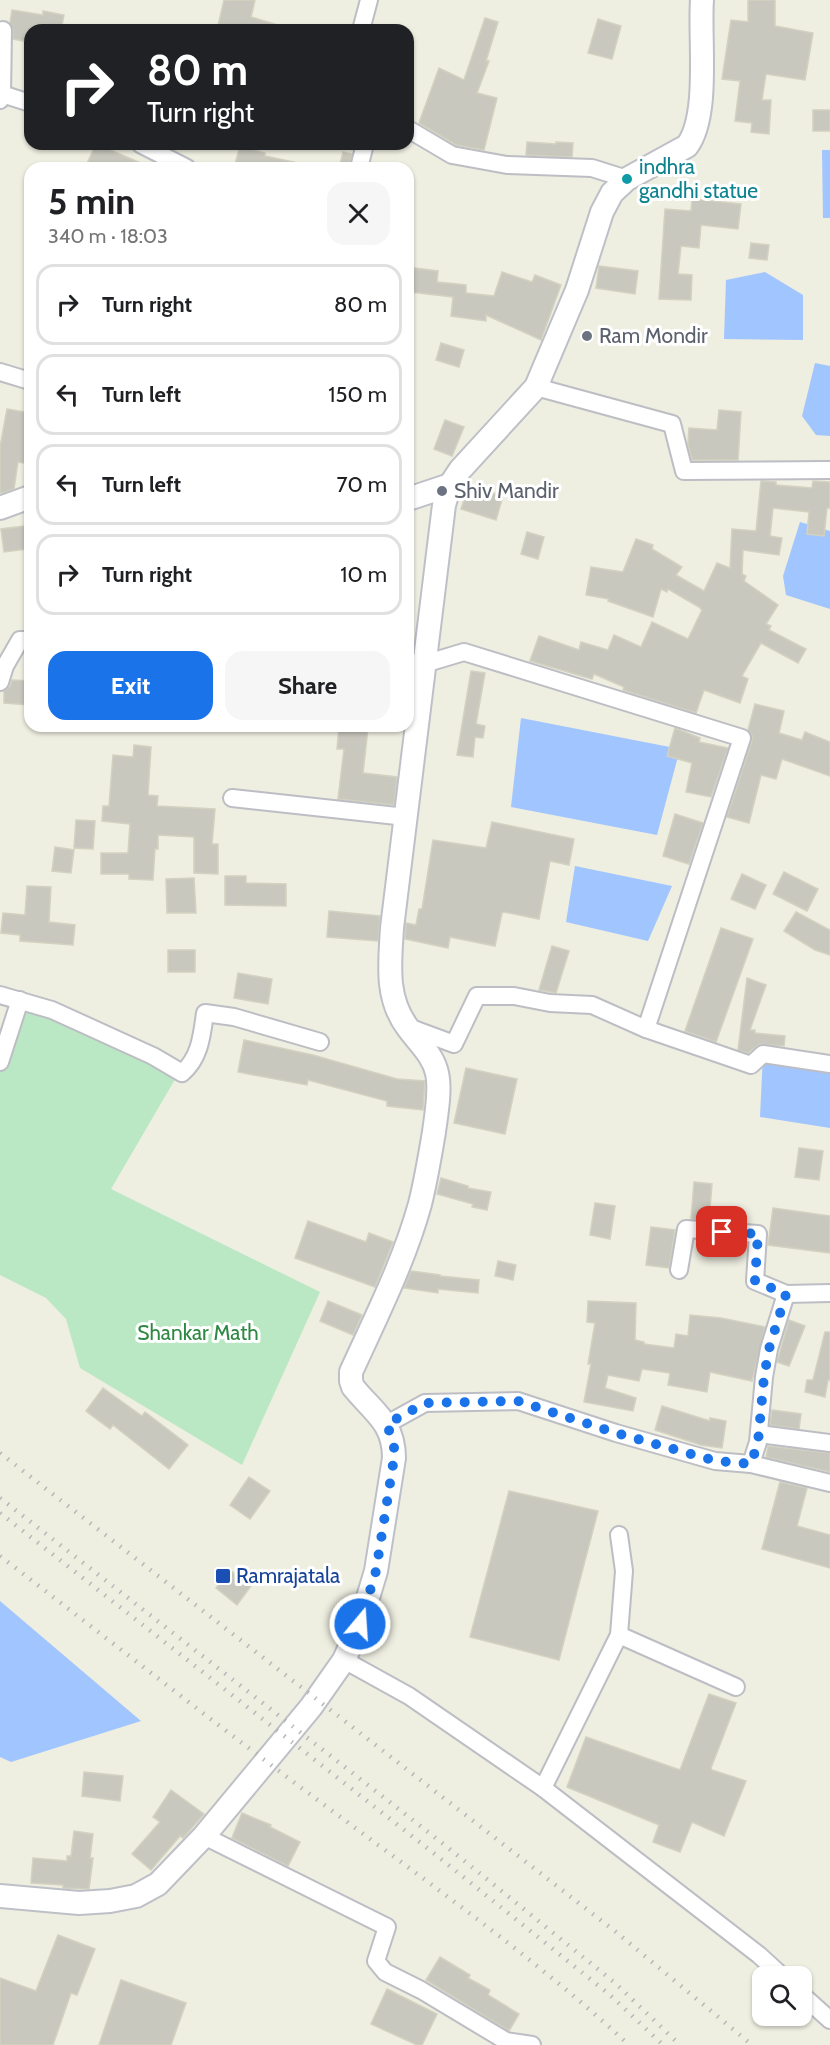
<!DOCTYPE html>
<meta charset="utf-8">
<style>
:root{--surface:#fff;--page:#f6f6f6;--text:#202124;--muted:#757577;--line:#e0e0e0;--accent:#1a73e8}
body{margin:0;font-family:Cabin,sans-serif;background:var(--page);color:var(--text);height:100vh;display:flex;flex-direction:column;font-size:22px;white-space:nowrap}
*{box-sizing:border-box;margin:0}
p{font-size:20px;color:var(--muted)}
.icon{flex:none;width:33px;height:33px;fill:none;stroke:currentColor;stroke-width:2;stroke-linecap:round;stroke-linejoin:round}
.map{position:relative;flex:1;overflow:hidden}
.sheet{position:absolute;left:24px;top:162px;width:390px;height:570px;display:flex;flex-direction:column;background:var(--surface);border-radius:18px;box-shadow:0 2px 4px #0004}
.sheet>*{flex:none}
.top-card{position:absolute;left:24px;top:24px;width:390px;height:126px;border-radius:18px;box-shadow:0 2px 4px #0004;background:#202124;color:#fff;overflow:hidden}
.controls{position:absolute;left:752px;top:1966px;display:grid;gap:12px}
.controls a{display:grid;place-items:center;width:60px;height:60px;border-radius:12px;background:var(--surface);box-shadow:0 2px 4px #0004;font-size:30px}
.pin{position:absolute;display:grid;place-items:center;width:51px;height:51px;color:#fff;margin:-26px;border-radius:12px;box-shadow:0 3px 9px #0006}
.me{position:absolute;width:66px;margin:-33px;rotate:18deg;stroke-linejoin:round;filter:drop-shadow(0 0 4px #0008)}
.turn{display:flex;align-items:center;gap:21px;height:126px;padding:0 24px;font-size:27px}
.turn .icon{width:78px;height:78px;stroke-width:2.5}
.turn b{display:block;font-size:42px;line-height:51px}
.round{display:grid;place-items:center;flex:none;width:63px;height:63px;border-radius:18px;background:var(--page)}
.headline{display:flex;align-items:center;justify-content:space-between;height:102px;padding:0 24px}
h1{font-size:36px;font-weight:700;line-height:45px}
.primary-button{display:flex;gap:12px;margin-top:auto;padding:12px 24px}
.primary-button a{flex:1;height:69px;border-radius:18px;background:var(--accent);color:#fff;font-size:24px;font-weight:700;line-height:69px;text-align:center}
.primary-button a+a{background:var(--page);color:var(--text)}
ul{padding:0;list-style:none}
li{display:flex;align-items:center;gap:18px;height:81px;margin:0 12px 9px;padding:0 12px;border:3px solid var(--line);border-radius:18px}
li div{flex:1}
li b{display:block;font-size:22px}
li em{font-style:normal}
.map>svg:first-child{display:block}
</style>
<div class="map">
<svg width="830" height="2045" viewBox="0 0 830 2045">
<rect width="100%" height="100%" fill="#eeeee1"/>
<path fill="#bbe8c4" d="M 21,1004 L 177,1076 L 111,1189 L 320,1292 L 242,1465 L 80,1368 L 66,1319 L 46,1298 L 0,1275 L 0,1064 Z"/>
<g fill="#a1c5ff">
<path d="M 822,150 L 830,150 L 830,218 L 823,218 Z"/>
<path d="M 765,272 L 803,295 L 803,340 L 724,339 L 726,280 Z"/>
<path d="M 815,363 L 830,366 L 830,436 L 816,435 L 802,416 Z"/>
<path d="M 800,522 L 830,531 L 830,609 L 786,595 L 783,576 Z"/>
<path d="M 521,718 L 680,749 L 657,835 L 511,807 Z"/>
<path d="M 575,866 L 672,886 L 648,941 L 566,922 Z"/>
<path d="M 763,1054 L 830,1064 L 830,1128 L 760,1117 Z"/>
<path d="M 0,1601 L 141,1721 L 11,1762 L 0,1757 Z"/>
</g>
<g fill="#c9c8be" stroke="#d3d1bf" stroke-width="1.5">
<path d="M 224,0 L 255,0 L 251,17 L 281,26 L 281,30 L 217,30 Z"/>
<path d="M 748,0 L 775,0 L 775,26 L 813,33 L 805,80 L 766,74 L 762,100 L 771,100 L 769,134 L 751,132 L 752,123 L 735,121 L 740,81 L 722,79 L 731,20 L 748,22 Z"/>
<path d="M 12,10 L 43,15 L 43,11 L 64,15 L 61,30 L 30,30 L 30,42 L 13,39 L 13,30 L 10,23 Z"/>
<path d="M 485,18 L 498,22 L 486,61 L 489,61 L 477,93 L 497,98 L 484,150 L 456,145 L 419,123 L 439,68 L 464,80 Z"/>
<path d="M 598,19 L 621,26 L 612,59 L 588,53 Z"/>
<rect x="813" y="110" width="17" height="21"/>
<path d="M 527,142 L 556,144 L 556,142 L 573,143 L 572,157 L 526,155 Z"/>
<path d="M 96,144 L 97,144 L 152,168 L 85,168 Z"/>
<path d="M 240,146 L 265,153 L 265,156 L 294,162 L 293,168 L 234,168 Z"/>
<path d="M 343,152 L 352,154 L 349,168 L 339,168 Z"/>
<path d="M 692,199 L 741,204 L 738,229 L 701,225 L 699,248 L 681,246 L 678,274 L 692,275 L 691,300 L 659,299 L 665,209 L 691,211 Z"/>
<path d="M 751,243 L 769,245 L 767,260 L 749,258 Z"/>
<path d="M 599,266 L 638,271 L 635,294 L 596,288 Z"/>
<path d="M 414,268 L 438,271 L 437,282 L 466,285 L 466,293 L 494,296 L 502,272 L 532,282 L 535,275 L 561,285 L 541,340 L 486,315 L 486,321 L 451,316 L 453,297 L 411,292 Z"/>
<path d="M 441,343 L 464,350 L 459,367 L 436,360 Z"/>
<path d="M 7,409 L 30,413 L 30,464 L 18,462 L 14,489 L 2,493 L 0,493 L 0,447 Z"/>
<path d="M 719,410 L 741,412 L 738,460 L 692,460 L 688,444 L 689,428 L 717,430 Z"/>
<path d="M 445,420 L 464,427 L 452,456 L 434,449 Z"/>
<path d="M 761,481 L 776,482 L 776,485 L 812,488 L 813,481 L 830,482 L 830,508 L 827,508 L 824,536 L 807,534 L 809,512 L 773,508 L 770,536 L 782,538 L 779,555 L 743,550 L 742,574 L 746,576 L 744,581 L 778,605 L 766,624 L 771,626 L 769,630 L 806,649 L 798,663 L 761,643 L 742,676 L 748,679 L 740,703 L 704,690 L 696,713 L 623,690 L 624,687 L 594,674 L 592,679 L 530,661 L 539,636 L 579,650 L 581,642 L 608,650 L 614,635 L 641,647 L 652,622 L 688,639 L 702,610 L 699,607 L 668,589 L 667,592 L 661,589 L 653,617 L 608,601 L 609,599 L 586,595 L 591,567 L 623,572 L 636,539 L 653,545 L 652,549 L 682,567 L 676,575 L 704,591 L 717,563 L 730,568 L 732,529 L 756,531 Z"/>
<path d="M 469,485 L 503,496 L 496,520 L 461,509 Z"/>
<path d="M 24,526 L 27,549 L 4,552 L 1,529 Z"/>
<path d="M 527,532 L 544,537 L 538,559 L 521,554 Z"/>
<path d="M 471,671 L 485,673 L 476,724 L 485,726 L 483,738 L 475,737 L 473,757 L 457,755 Z"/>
<path d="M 12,680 L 30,681 L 30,705 L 4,703 L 4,691 L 10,686 Z"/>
<path d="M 755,704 L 784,711 L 779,733 L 802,740 L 805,732 L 830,742 L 830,776 L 782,759 L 776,779 L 761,775 L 749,823 L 727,817 L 752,741 L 752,735 L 748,730 Z"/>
<path d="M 339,726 L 368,728 L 363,773 L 397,777 L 394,805 L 338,799 L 344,749 L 337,749 Z"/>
<path d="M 675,728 L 700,738 L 699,742 L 728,748 L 711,797 L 686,792 L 692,763 L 667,756 Z"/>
<path d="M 134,745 L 151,747 L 148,795 L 158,796 L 157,806 L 215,809 L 212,844 L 218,844 L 218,874 L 194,873 L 194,837 L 158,835 L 158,849 L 155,849 L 153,880 L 129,879 L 129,874 L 101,874 L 101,853 L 128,853 L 130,824 L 102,821 L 103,806 L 109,806 L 113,755 L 133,757 Z"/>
<path d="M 675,814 L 703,823 L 689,864 L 663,856 Z"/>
<path d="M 76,820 L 95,821 L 93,849 L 74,848 Z"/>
<path d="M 492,822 L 574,839 L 569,865 L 550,861 L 539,919 L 504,912 L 502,913 L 495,946 L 450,937 L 448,948 L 405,939 L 406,923 L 416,925 L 419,909 L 422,909 L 433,840 L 486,848 Z"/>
<path d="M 55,847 L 74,850 L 71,873 L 52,871 Z"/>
<path d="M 784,872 L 818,889 L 807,911 L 773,894 Z"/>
<path d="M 742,874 L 766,885 L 755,909 L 731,899 Z"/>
<path d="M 225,876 L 246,876 L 246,883 L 286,884 L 286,906 L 225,905 Z"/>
<path d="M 194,878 L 196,913 L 167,913 L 166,879 Z"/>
<path d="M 27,886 L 51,887 L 49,922 L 75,925 L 73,945 L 20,941 L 20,935 L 1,933 L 3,913 L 25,915 Z"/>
<path d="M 329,911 L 380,916 L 378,941 L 327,937 Z"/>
<path d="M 796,912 L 830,930 L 830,955 L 815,950 L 784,931 Z"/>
<path d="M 721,928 L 753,939 L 716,1042 L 685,1031 Z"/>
<path d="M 552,946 L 569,951 L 556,993 L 539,990 Z"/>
<rect x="168" y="950" width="27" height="22"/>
<path d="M 238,973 L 272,979 L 268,1004 L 234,998 Z"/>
<path d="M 747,978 L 766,985 L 750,1030 L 755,1030 L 755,1033 L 785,1036 L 784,1046 L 760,1044 L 748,1053 L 738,1050 Z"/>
<path d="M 244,1040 L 313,1055 L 397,1079 L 425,1081 L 423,1110 L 387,1106 L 387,1101 L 308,1080 L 307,1085 L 238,1072 Z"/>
<path d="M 466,1068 L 517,1079 L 505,1134 L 454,1123 Z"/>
<path d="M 799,1148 L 823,1151 L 819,1180 L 795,1177 Z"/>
<path d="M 441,1178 L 468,1186 L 468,1188 L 491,1192 L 487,1210 L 472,1207 L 473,1204 L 437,1194 Z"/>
<path d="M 694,1182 L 712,1184 L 709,1220 L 691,1219 Z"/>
<path d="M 595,1203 L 615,1206 L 610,1239 L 590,1235 Z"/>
<path d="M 773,1208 L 830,1216 L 830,1253 L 768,1245 Z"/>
<path d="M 308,1221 L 366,1242 L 369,1233 L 393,1242 L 375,1287 L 295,1258 Z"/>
<path d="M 651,1227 L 675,1230 L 669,1268 L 646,1265 Z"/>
<path d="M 498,1261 L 516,1265 L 513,1280 L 495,1276 Z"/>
<path d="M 411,1271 L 440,1275 L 440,1276 L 479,1280 L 478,1293 L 438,1289 L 438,1293 L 404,1288 Z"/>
<path d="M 328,1301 L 362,1315 L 353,1335 L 320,1321 Z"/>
<path d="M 588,1301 L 636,1303 L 635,1340 L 644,1342 L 644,1344 L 674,1348 L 676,1334 L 688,1336 L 690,1315 L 721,1318 L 765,1327 L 752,1381 L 710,1372 L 707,1392 L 668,1385 L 670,1373 L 642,1369 L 639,1381 L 608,1375 L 605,1388 L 636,1398 L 633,1411 L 584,1402 L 591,1364 L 588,1364 L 595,1323 L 587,1322 Z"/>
<path d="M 789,1320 L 805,1326 L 789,1366 L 777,1362 Z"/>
<path d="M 825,1332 L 830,1332 L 830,1380 L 828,1380 L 825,1397 L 805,1392 L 807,1380 L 813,1380 Z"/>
<path d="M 103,1388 L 142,1416 L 145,1412 L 188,1445 L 169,1469 L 113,1425 L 110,1429 L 86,1411 Z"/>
<path d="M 662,1406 L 710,1421 L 710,1418 L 726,1421 L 722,1448 L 701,1445 L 655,1430 Z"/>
<path d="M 772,1410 L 801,1414 L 799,1429 L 770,1425 Z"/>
<path d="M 768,1446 L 830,1453 L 830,1472 L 766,1457 Z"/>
<path d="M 249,1477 L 270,1491 L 250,1519 L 230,1505 Z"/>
<path d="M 780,1482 L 807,1488 L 797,1526 L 830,1535 L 830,1568 L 762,1549 Z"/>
<path d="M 509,1491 L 598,1511 L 559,1660 L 470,1637 Z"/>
<path d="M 230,1570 L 251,1586 L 237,1605 L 216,1588 Z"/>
<path d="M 709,1694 L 736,1703 L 711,1768 L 712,1770 L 746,1781 L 724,1836 L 692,1822 L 680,1852 L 653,1842 L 659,1825 L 567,1787 L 586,1737 L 680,1770 Z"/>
<path d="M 84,1772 L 123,1776 L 120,1801 L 82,1796 Z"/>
<path d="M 171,1790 L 204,1814 L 183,1838 L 180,1836 L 151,1870 L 132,1854 L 160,1822 L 153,1817 Z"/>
<path d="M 242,1813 L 271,1825 L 270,1827 L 300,1842 L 288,1866 L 232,1838 Z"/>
<path d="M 74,1831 L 93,1834 L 90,1858 L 93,1858 L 89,1889 L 63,1888 L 63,1885 L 31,1883 L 33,1858 L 67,1861 L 67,1856 L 71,1856 Z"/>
<path d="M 58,1935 L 95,1949 L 77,1995 L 71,1993 L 53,2045 L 0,2045 L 0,1978 L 36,1991 Z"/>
<path d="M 440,1957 L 470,1975 L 468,1978 L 490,1990 L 488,1995 L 519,2014 L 509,2031 L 426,1980 Z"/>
<path d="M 121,1980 L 186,2003 L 171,2045 L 99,2045 Z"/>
<path d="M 387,1989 L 437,2014 L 422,2045 L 417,2045 L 371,2024 Z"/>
</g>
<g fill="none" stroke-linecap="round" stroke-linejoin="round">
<g stroke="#bcbec4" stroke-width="20">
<g id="street">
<path d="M 361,30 L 369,0"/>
<path d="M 2,94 L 30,103"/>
<path d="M 0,100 L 2,94 L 3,30"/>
<path d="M 408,129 L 452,155 L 507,165 L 592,168 L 627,179"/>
<path d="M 140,144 L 187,168"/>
<path d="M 359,168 L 365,144"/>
<path d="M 0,372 L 30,381"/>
<path d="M 536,387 L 672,424 L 684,471 L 830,470"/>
<path d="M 408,662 L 424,664 L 464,652 L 742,738 L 646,1029"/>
<path d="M 0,682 L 5,666 L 20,640 L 30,640"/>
<path d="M 232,798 L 406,817"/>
<path d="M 0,995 L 52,1010 L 153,1056 L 182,1073 C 200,1058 202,1035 205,1013 L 234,1017 L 320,1042"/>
<path d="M 408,1027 L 454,1044 L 477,996 L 514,996 L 550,1003 L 592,1005 L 646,1029 L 751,1065 L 763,1054 L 830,1064"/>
<path d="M 0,1062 L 20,1000"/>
<path d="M 786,1294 L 830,1293"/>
<path d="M 387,1424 L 425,1403 L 518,1401 L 616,1433 L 715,1461 L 751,1464 L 758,1442 L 764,1377 L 769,1349 L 786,1294 L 755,1281 L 758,1234 L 686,1229 L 679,1270"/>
<path d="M 759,1434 L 830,1443"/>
<path d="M 751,1464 L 830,1483"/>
<path d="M 619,1635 L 736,1687"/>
<path d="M 344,1660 L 409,1696 L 543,1788 L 759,1955 L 783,1977"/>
<path d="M 543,1788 L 619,1635 L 624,1571 L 619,1535"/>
<path d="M 204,1836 L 387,1927 L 376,1961 L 385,1972 L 421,1990 L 506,2041 L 532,2045"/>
<path d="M 801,1994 L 830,2020"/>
</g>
</g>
<g stroke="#bec0c8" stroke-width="26">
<g id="secondary">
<path d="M 408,499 L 450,485"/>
<path d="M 0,508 L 30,497"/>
<path d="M 0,1896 L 79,1903 L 110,1901 L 136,1896 L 158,1884 L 204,1836 L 311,1707 L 344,1660 L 360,1624 L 376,1571 L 394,1458 C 394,1422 373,1412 353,1387 L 351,1381 L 351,1372 C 376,1317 404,1262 420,1204 C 426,1180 430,1156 434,1132 C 436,1116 441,1090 437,1073 C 433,1055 419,1043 408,1028 C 385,998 390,963 392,928 L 444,505 L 450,485 L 460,470 L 536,387 L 577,290 L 602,212 L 612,193 L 627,179 L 687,146 C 710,116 699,38 702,0"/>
</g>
</g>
<use href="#street" stroke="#fff" stroke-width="16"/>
<use href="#secondary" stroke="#fff" stroke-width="22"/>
<g stroke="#b7b8b8" stroke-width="4.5" stroke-dasharray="1.5 8" stroke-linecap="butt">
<path d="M 0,1453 L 616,1932 L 752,2045"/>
<path d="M 0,1498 L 446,1846 L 615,1983 L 680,2045"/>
<path d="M 0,1513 L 436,1855 L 610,1995 L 663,2045"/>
<path d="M 0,1556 C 108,1639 214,1723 323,1804 C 427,1882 534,1957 629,2045"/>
</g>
</g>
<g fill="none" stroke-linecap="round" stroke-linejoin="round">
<path stroke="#1a73e8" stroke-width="10" stroke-dasharray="0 18" d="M 360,1624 L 376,1571 L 394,1458 L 394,1446 L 387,1424 L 425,1403 L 518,1401 L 616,1433 L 716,1461 L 751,1464 L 758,1442 L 764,1377 L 769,1349 L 786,1294 L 755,1281 L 758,1234 L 722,1232"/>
</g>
<circle fill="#0f9aa8" stroke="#fff" stroke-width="2" cx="627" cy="179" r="6"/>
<g fill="#6b7280" stroke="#fff" stroke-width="2">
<circle cx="587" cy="336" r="6"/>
<circle cx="442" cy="491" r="6"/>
</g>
<rect fill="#1a4fb4" stroke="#fff" stroke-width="2" x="215" y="1568" width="16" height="16" rx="3"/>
<g text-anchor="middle" stroke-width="6" stroke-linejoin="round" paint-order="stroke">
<g font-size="21" fill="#0d838f" stroke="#fff" text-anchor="start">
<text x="639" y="174">indhra<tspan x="639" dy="24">gandhi statue</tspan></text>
</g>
<g font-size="21" fill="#5b616d" stroke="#fff" text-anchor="start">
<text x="599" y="343">Ram Mondir</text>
<text x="454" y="498">Shiv Mandir</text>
</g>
<g font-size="21" fill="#2e8742" stroke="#fff">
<text x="198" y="1340">Shankar Math</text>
</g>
<g font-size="21" fill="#164399" stroke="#fff" text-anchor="start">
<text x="236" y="1583">Ramrajatala</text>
</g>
</g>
</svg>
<div class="controls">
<a><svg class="icon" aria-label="search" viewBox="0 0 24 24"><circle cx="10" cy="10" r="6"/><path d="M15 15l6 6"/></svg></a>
</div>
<div class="pin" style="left:722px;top:1232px;background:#d93025"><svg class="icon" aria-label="arrive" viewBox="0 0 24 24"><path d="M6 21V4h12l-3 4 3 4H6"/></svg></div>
<svg class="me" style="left:360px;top:1624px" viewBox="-20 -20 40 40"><circle r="17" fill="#1a73e8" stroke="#fff" stroke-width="3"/><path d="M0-11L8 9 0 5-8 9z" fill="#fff"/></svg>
<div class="top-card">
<div class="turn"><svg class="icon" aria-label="right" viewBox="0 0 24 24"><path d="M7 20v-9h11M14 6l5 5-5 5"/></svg><div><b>80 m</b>Turn right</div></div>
</div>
<section class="sheet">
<div class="headline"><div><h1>5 min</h1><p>340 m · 18:03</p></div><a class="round"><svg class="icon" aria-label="close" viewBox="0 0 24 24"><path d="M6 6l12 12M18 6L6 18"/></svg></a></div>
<ul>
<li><svg class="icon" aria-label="right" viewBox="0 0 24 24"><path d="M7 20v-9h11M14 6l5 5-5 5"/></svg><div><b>Turn right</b></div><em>80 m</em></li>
<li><svg class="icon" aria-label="left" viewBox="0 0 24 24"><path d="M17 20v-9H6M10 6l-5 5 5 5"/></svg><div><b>Turn left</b></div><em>150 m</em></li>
<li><svg class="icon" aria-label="left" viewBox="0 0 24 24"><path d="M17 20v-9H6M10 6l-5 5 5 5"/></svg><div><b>Turn left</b></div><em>70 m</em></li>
<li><svg class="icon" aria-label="right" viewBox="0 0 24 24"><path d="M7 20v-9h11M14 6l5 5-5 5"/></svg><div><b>Turn right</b></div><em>10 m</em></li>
</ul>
<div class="primary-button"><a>Exit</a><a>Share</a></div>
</section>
</div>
